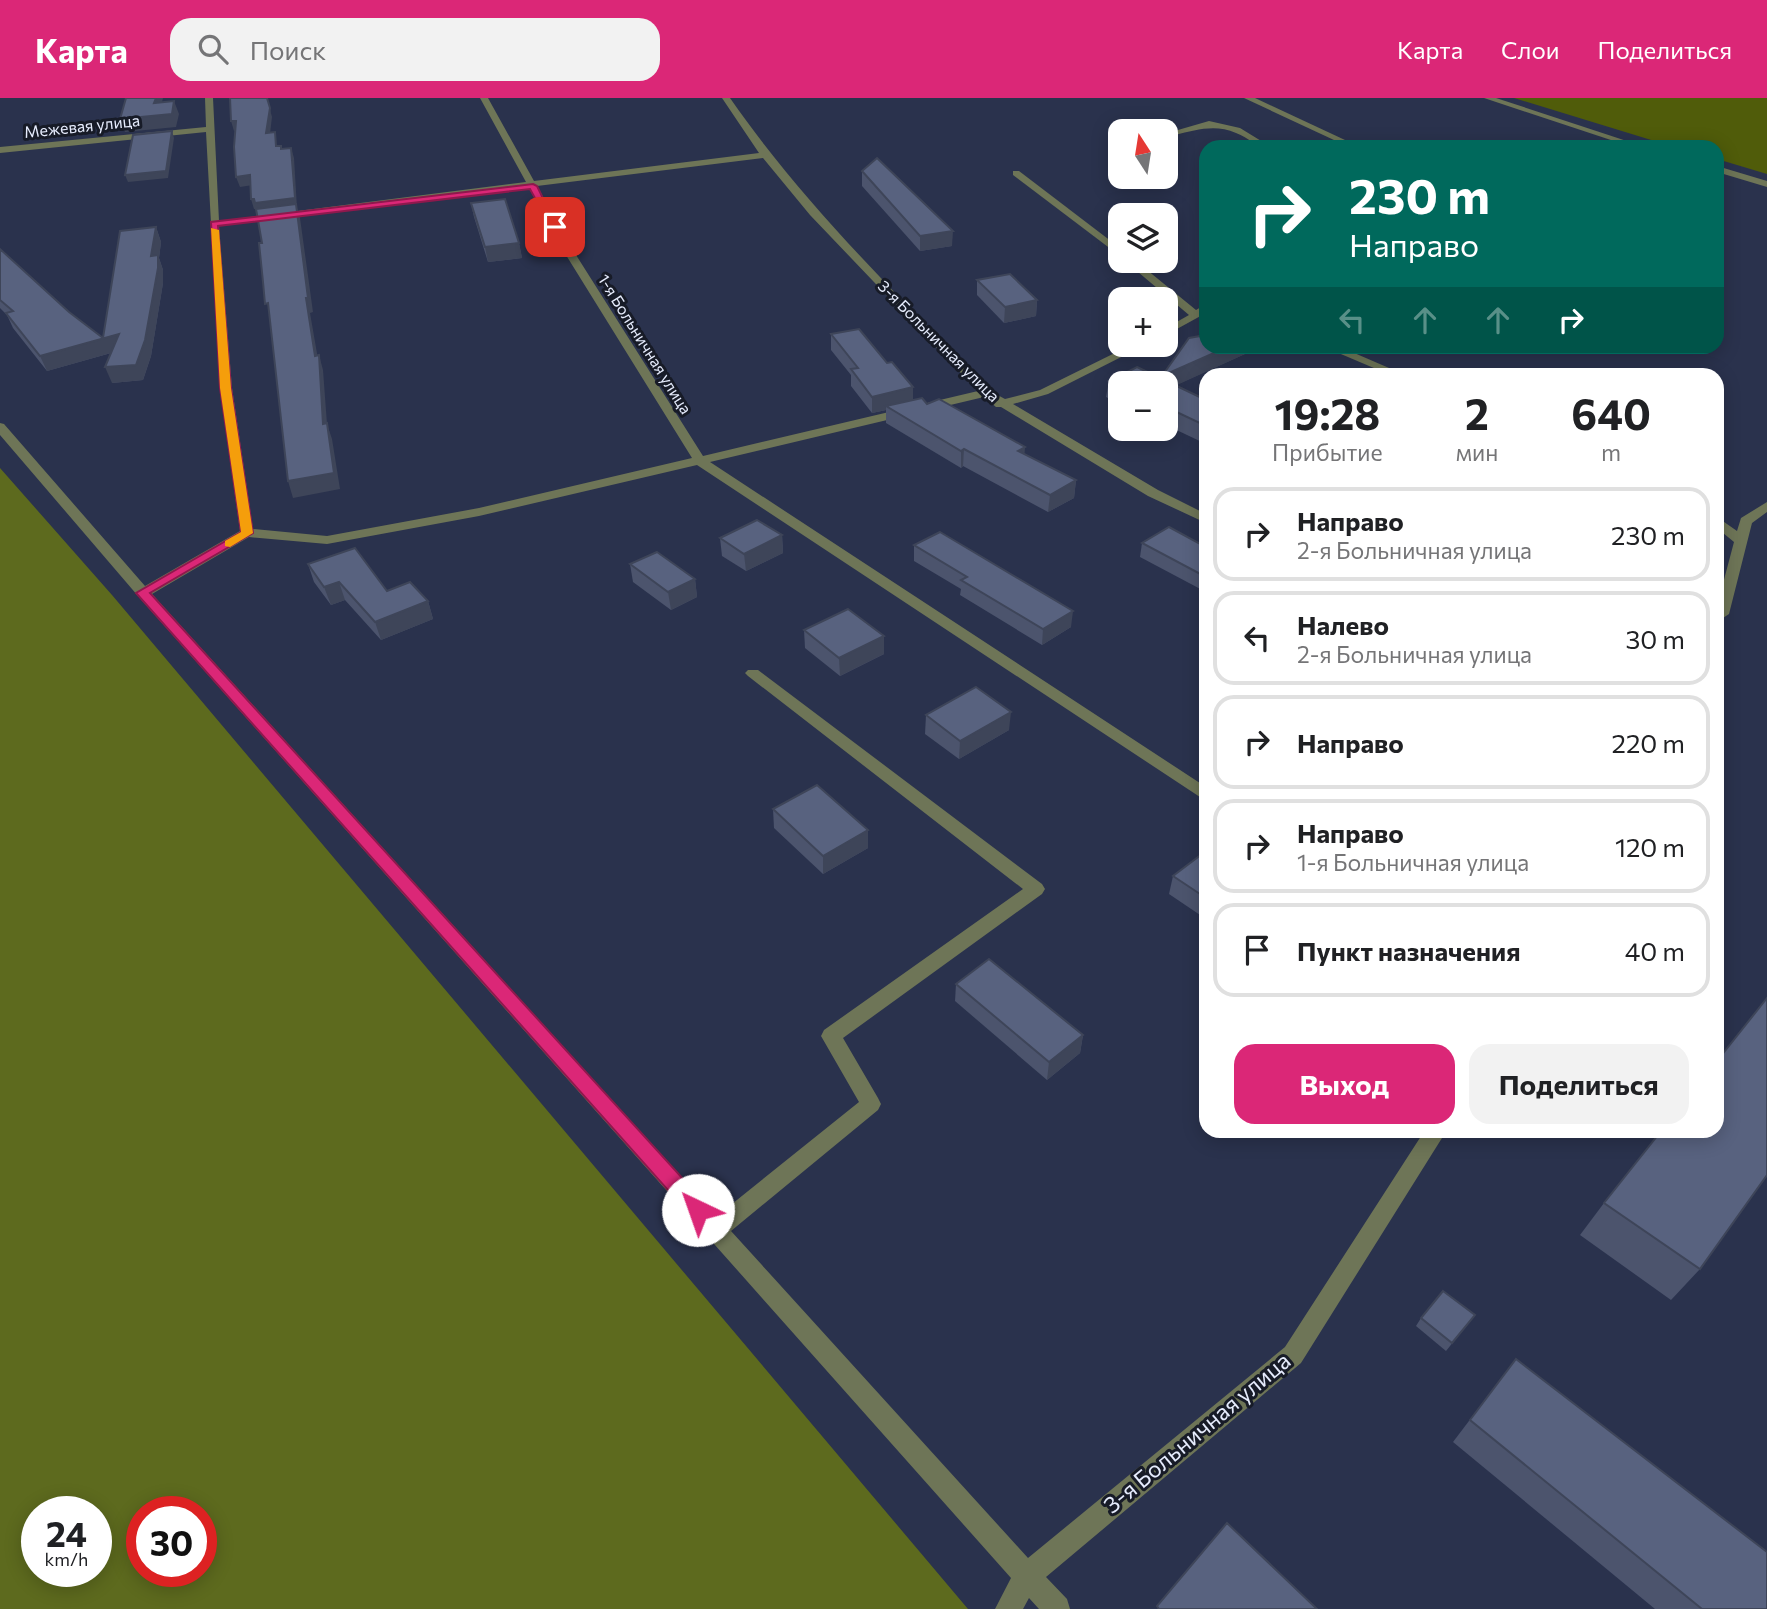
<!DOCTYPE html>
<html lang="ru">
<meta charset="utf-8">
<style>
:root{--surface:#fff;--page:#f2f2f2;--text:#202124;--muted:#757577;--line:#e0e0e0;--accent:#db2777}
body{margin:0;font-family:Commissioner,sans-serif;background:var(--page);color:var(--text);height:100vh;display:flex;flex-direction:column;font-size:26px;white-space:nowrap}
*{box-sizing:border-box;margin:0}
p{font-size:23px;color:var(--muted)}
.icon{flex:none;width:38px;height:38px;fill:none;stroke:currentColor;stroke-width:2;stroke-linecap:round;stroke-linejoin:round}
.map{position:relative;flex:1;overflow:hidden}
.side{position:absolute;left:1199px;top:270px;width:525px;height:770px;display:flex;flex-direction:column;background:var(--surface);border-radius:21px;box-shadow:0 4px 18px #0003}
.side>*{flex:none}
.banner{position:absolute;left:1199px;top:42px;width:525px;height:214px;border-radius:21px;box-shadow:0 4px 18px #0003;background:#00695c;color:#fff;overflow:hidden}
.needle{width:46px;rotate:348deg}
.buttons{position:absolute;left:1108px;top:21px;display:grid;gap:14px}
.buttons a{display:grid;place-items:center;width:70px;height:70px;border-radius:14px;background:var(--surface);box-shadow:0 4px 18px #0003;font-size:35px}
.speed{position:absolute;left:21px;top:1398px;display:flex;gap:14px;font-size:35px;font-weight:700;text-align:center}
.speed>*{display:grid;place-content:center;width:91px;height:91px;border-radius:50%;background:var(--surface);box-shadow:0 4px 18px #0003;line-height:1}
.speed small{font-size:18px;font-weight:400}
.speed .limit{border:10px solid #d22;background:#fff;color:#111}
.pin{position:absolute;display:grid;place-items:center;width:60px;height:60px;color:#fff;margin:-30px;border-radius:14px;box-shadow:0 4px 10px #0006}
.me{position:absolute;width:77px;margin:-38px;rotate:318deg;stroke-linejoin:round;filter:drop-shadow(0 0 5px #0008)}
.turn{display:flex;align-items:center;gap:24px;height:147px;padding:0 35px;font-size:32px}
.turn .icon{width:91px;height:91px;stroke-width:2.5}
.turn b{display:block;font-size:49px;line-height:60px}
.lanes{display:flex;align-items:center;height:66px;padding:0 35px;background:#0003;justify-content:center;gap:35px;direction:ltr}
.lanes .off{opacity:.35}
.eta{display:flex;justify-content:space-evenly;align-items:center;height:119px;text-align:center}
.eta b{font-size:42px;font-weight:700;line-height:49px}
.primary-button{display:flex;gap:14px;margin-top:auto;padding:14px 35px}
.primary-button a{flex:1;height:80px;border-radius:21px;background:var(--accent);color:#fff;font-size:28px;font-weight:700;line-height:80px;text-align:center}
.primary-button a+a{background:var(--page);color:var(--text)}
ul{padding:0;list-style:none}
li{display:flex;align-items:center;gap:21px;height:94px;margin:0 14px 10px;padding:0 21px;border:4px solid var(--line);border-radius:21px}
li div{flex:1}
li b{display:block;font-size:26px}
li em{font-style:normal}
header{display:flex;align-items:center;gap:42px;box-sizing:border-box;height:98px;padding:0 35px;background:var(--accent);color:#fff}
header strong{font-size:33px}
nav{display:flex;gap:38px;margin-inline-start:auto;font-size:24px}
.search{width:490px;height:63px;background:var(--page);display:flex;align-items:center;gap:18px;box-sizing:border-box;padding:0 24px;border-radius:21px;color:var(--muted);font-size:26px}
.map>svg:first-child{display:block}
</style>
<header>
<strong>Карта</strong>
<div class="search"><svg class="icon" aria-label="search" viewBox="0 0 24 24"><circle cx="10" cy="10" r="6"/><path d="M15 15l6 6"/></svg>Поиск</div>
<nav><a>Карта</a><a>Слои</a><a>Поделиться</a></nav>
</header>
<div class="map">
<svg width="1767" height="1511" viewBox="0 0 1767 1511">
<rect width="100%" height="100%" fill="#2a324d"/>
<path fill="#505c0a" d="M 1514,0 L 1767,0 L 1767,76 L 1717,61 L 1717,49 L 1674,49 Z"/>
<path fill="#5d6a1e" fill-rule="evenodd" d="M 0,370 L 112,497 L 968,1511 L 0,1511 ZM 96,1414 L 96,1474 L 37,1474 L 37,1414 ZM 201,1414 L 201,1474 L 142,1474 L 142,1414 Z"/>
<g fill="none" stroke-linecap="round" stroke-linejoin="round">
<g fill="#6e7557" fill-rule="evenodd">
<path d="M 205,0 L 213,0 L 219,123 L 526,84 L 480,0 L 488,0 L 534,83 L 759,55 L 722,0 L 730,0 C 805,108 899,198 990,293 L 1005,301 L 1040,292 L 1131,247 L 1145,247 L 1048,296 L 1013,306 L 1158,392 L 1206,416 L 1206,425 L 1148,398 L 1001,309 L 996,309 L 984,299 L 710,364 L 1206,689 L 1206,703 L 697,367 L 479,418 L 327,446 L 249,439 L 152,496 L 717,1118 L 859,1004 L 821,938 L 824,932 L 1023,791 L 748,578 L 745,575 L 748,572 L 758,572 L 1042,786 L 1045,791 L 1042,796 L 843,940 L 878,1000 L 881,1006 L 878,1012 L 731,1133 L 1028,1460 L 1285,1249 L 1425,1032 L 1447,1032 L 1301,1265 L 1046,1479 L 1067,1501 L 1070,1511 L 1039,1511 L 1029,1500 L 1023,1511 L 995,1511 L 1011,1480 L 138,498 L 0,337 L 0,325 L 4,326 L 145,488 L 240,433 L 220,290 L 206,34 L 0,55 L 0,49 L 206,29 ZM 763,60 L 810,117 L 978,293 L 703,358 L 571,149 L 537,88 ZM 529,89 L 561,149 L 692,360 L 479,410 L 327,438 L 253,431 L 232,290 L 219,128 Z"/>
<path d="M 1244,0 L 1255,0 L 1360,49 L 1349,49 Z"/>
<path d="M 1484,0 L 1496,0 L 1645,49 L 1632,49 Z"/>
<path d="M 1209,23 L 1240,30 L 1271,49 C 1256,49 1249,40 1236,35 C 1215,26 1196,32 1175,37 L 1171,34 Z"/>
<path d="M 1717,68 L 1767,83 L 1767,89 L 1717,74 Z"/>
<path d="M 1013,73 L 1019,73 L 1120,150 L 1120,158 L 1013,77 Z"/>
<path d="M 1125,163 L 1136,163 L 1196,212 L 1206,206 L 1206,215 L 1166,237 L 1166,230 L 1189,217 Z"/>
<path d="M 1322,248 L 1338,248 L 1403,276 L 1388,276 Z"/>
<path d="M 1767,404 L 1767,414 L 1752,425 L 1729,516 L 1717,524 L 1717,508 L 1734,444 L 1717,430 L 1717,419 L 1737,433 L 1741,420 Z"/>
</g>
</g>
<g fill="#4c546d">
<path d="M 862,73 L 952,148 L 920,153 L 862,88 Z"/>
<path d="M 471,105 L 519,145 L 522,160 L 488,164 L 474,119 Z"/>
<path d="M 156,129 L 161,144 L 159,160 L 163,172 L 163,185 L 151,258 L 143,282 L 112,285 L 111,255 L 47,273 L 13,230 L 7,217 L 0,210 L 0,151 L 69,214 L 103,240 Z"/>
<path d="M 977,182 L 1037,202 L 1036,218 L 1004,225 L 977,197 Z"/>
<path d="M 831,236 L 887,265 L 913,289 L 913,302 L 927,306 L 1076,382 L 1074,400 L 1048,414 L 963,368 L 961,370 L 886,325 L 886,312 L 872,315 L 851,288 L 851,277 L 831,252 Z"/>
<path d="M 1206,248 L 1257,248 L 1256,251 L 1176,287 L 1206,302 L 1206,346 L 1166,327 L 1166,285 L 1120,285 L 1120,306 L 1106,299 L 1109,283 L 1162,281 L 1162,278 Z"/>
<path d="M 782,437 L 783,455 L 746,473 L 722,458 L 720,440 Z"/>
<path d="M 1142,445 L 1206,449 L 1206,494 L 1140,459 Z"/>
<path d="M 914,447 L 1071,529 L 1042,547 L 960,497 L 961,491 L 914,463 Z"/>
<path d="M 308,466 L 387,493 L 428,503 L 433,521 L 381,542 L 345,502 L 331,507 L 314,484 Z"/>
<path d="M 630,466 L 695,481 L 697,499 L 671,512 L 633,484 Z"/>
<path d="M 804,532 L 884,556 L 840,578 L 805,550 Z"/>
<path d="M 926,617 L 1009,632 L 959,661 L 925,636 Z"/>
<path d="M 773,711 L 868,732 L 868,750 L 823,776 L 774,730 Z"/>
<path d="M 1206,753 L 1206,821 L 1169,796 L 1173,778 Z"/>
<path d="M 956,886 L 1083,937 L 1080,955 L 1047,982 L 955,903 Z"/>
<path d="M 1604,1105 L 1700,1171 L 1671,1202 L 1580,1137 Z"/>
<path d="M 1475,1217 L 1446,1253 L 1416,1228 L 1421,1220 Z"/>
<path d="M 1516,1261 L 1767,1511 L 1655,1511 L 1453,1344 Z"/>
</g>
<g fill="#3e4559">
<path d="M 156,0 L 163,0 L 159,17 L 174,3 L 179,16 L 176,29 L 125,34 L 120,21 L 154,5 Z"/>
<path d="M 267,0 L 272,19 L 269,44 L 266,35 Z"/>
<path d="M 231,23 L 236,23 L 239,32 L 234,33 Z"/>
<path d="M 172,33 L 174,40 L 168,80 L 128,84 L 125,77 Z"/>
<path d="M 291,50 L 294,60 L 297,110 L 300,120 L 313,214 L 310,215 L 319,267 L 319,257 L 323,272 L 327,326 L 332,341 L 340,391 L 293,400 L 288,383 L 323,326 L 315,258 L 306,200 L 258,115 L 257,111 L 254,111 L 251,101 Z"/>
<path d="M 250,77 L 253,87 L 240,89 L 236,79 Z"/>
<path d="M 156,129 L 161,144 L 159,160 L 163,172 L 163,185 L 151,258 L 143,282 L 112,285 L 105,269 L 151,158 Z"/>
<path d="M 953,133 L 952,148 L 920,153 L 920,138 Z"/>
<path d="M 519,145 L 522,160 L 488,164 L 485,149 Z"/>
<path d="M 1037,202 L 1036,218 L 1004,225 L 1005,209 Z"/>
<path d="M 119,236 L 125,251 L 47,273 L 40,258 Z"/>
<path d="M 1230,248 L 1257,248 L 1256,251 L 1166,292 L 1161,285 L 1162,278 Z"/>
<path d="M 913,289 L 913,306 L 886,308 L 886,312 L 872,315 L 872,299 Z"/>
<path d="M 1025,349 L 1024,366 L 1018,353 Z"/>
<path d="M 964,351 L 963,368 L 961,370 L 961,353 Z"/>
<path d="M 1076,382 L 1074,400 L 1048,414 L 1050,397 Z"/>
<path d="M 782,437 L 783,455 L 746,473 L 744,456 Z"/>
<path d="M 695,481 L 697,499 L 671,512 L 668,494 Z"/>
<path d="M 339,484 L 345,502 L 331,507 L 324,489 Z"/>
<path d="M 428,503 L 433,521 L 381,542 L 375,524 Z"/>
<path d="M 1073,513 L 1071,529 L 1042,547 L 1043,531 Z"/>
<path d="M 884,538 L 884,556 L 840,578 L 839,560 Z"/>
<path d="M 1011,614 L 1009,632 L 959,661 L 960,643 Z"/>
<path d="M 868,732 L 868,750 L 823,776 L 823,758 Z"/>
<path d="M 1083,937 L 1080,955 L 1047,982 L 1049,964 Z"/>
</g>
<g fill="#58627f" stroke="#3e4559" stroke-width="2">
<path d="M 126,0 L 156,0 L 154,5 L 174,3 L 172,16 L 120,21 Z"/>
<path d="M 230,0 L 267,0 L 270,10 L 266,35 L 275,34 L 276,48 L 281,48 L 281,51 L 291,50 L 295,100 L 255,105 L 254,101 L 251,101 L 250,77 L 236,79 L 234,49 L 236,23 L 231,23 Z"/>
<path d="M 172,33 L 166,73 L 125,77 L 133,37 Z"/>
<path d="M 877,60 L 953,133 L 920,138 L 862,73 Z"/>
<path d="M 505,101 L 519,145 L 485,149 L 471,105 Z"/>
<path d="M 296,106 L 308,200 L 306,200 L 315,258 L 319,257 L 323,326 L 327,325 L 334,375 L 288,383 L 268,205 L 265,206 L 263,184 L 259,145 L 262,145 L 256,111 Z"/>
<path d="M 156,129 L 151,158 L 158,157 L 158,170 L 145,242 L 136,267 L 105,269 L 119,236 L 40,258 L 6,215 L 13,213 L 0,202 L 0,151 L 69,214 L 103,240 L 120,133 Z"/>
<path d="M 1010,176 L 1037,202 L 1005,209 L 977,182 Z"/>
<path d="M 859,231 L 887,265 L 892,264 L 913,289 L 872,299 L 851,271 L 858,270 L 831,236 Z"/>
<path d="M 1206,237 L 1206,248 L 1230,248 L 1162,278 L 1189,240 Z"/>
<path d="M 1137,269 L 1206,302 L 1206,328 L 1166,309 L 1166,285 L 1120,285 L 1120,288 L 1109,283 Z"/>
<path d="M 922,300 L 927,306 L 939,301 L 1025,349 L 1018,353 L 1076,382 L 1050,397 L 964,351 L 961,353 L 886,308 Z"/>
<path d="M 757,422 L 782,437 L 744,456 L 720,440 Z"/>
<path d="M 1169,429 L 1206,449 L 1206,479 L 1142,445 Z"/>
<path d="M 940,434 L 1073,513 L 1043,531 L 961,482 L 967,479 L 914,447 Z"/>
<path d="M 355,450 L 387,493 L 410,484 L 428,503 L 375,524 L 339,484 L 324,489 L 308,466 Z"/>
<path d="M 657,454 L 695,481 L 668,494 L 630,466 Z"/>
<path d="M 848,511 L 884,538 L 839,560 L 804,532 Z"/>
<path d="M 976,589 L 1011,614 L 960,643 L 926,617 Z"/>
<path d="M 817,687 L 868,732 L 823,758 L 773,711 Z"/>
<path d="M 1206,753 L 1206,800 L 1173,778 Z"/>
<path d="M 989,861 L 1083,937 L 1049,964 L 956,886 Z"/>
<path d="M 1767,900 L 1767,1077 L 1700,1171 L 1604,1105 L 1662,1032 L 1717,1032 L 1717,963 Z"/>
<path d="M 1443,1193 L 1475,1217 L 1452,1245 L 1421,1220 Z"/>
<path d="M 1516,1261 L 1767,1454 L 1767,1511 L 1702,1511 L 1470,1322 Z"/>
<path d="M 1227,1425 L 1317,1511 L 1159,1511 L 1157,1508 Z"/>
</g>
<path fill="#db2777" stroke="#8e194d" stroke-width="2" d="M 533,86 L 537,88 L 558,131 L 552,131 L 530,91 L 218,128 L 231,290 L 253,435 L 150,495 L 705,1105 L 708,1112 L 705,1118 L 698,1121 L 691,1118 L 136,495 L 241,434 L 220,290 L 211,124 Z"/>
<path fill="#f59e0b" d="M 211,130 L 219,132 L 231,290 L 253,435 L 230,449 L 225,448 L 225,443 L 241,434 L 220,290 Z"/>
<g text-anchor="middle" stroke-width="6" stroke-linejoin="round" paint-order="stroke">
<g font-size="16" fill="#e6ecfd" stroke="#171b27">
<text transform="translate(82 28) rotate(-6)" y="6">Межевая улица</text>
<text transform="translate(939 243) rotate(45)" y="6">3-я Больничная улица</text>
<text transform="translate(645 246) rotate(58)" y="6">1-я Больничная улица</text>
</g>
<g font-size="23" fill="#e6ecfd" stroke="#171b27">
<text transform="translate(1197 1335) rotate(-40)" y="8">3-я Больничная улица</text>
</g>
</g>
</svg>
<div class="buttons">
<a><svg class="needle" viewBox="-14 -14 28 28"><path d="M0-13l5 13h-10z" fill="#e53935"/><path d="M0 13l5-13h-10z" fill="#757577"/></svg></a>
<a><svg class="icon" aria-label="layers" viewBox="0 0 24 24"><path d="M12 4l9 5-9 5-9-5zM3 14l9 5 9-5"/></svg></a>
<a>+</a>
<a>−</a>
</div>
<div class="speed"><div>24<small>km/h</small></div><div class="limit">30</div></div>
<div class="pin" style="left:555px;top:129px;background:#d93025"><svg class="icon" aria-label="arrive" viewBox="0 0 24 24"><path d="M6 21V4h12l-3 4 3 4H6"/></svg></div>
<svg class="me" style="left:698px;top:1112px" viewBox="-20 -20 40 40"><circle r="19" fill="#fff"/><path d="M0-13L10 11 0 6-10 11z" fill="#db2777"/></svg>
<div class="banner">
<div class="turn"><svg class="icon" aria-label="right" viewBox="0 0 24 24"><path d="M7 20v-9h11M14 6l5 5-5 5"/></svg><div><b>230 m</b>Направо</div></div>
<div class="lanes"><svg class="icon off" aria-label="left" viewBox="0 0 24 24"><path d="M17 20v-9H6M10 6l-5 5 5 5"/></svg><svg class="icon off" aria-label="ahead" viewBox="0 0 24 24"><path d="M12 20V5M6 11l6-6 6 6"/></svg><svg class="icon off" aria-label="ahead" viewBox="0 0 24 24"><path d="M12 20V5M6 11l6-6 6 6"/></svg><svg class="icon" aria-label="right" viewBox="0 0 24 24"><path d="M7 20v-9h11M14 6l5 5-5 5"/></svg></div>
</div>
<section class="side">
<div class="eta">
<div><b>19:28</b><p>Прибытие</p></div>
<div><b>2</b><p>мин</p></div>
<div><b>640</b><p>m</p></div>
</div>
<ul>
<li><svg class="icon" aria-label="right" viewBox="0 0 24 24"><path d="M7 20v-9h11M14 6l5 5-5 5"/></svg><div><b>Направо</b><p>2-я Больничная улица</p></div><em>230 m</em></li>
<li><svg class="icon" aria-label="left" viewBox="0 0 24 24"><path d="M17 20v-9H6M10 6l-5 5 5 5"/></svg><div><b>Налево</b><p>2-я Больничная улица</p></div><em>30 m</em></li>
<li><svg class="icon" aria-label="right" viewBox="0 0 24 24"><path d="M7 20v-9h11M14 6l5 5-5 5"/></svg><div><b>Направо</b></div><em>220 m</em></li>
<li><svg class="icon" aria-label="right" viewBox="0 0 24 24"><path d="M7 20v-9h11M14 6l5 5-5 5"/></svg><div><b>Направо</b><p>1-я Больничная улица</p></div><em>120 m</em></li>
<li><svg class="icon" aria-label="arrive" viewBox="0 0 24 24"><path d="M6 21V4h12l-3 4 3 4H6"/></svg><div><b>Пункт назначения</b></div><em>40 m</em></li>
</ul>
<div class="primary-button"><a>Выход</a><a>Поделиться</a></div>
</section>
</div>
